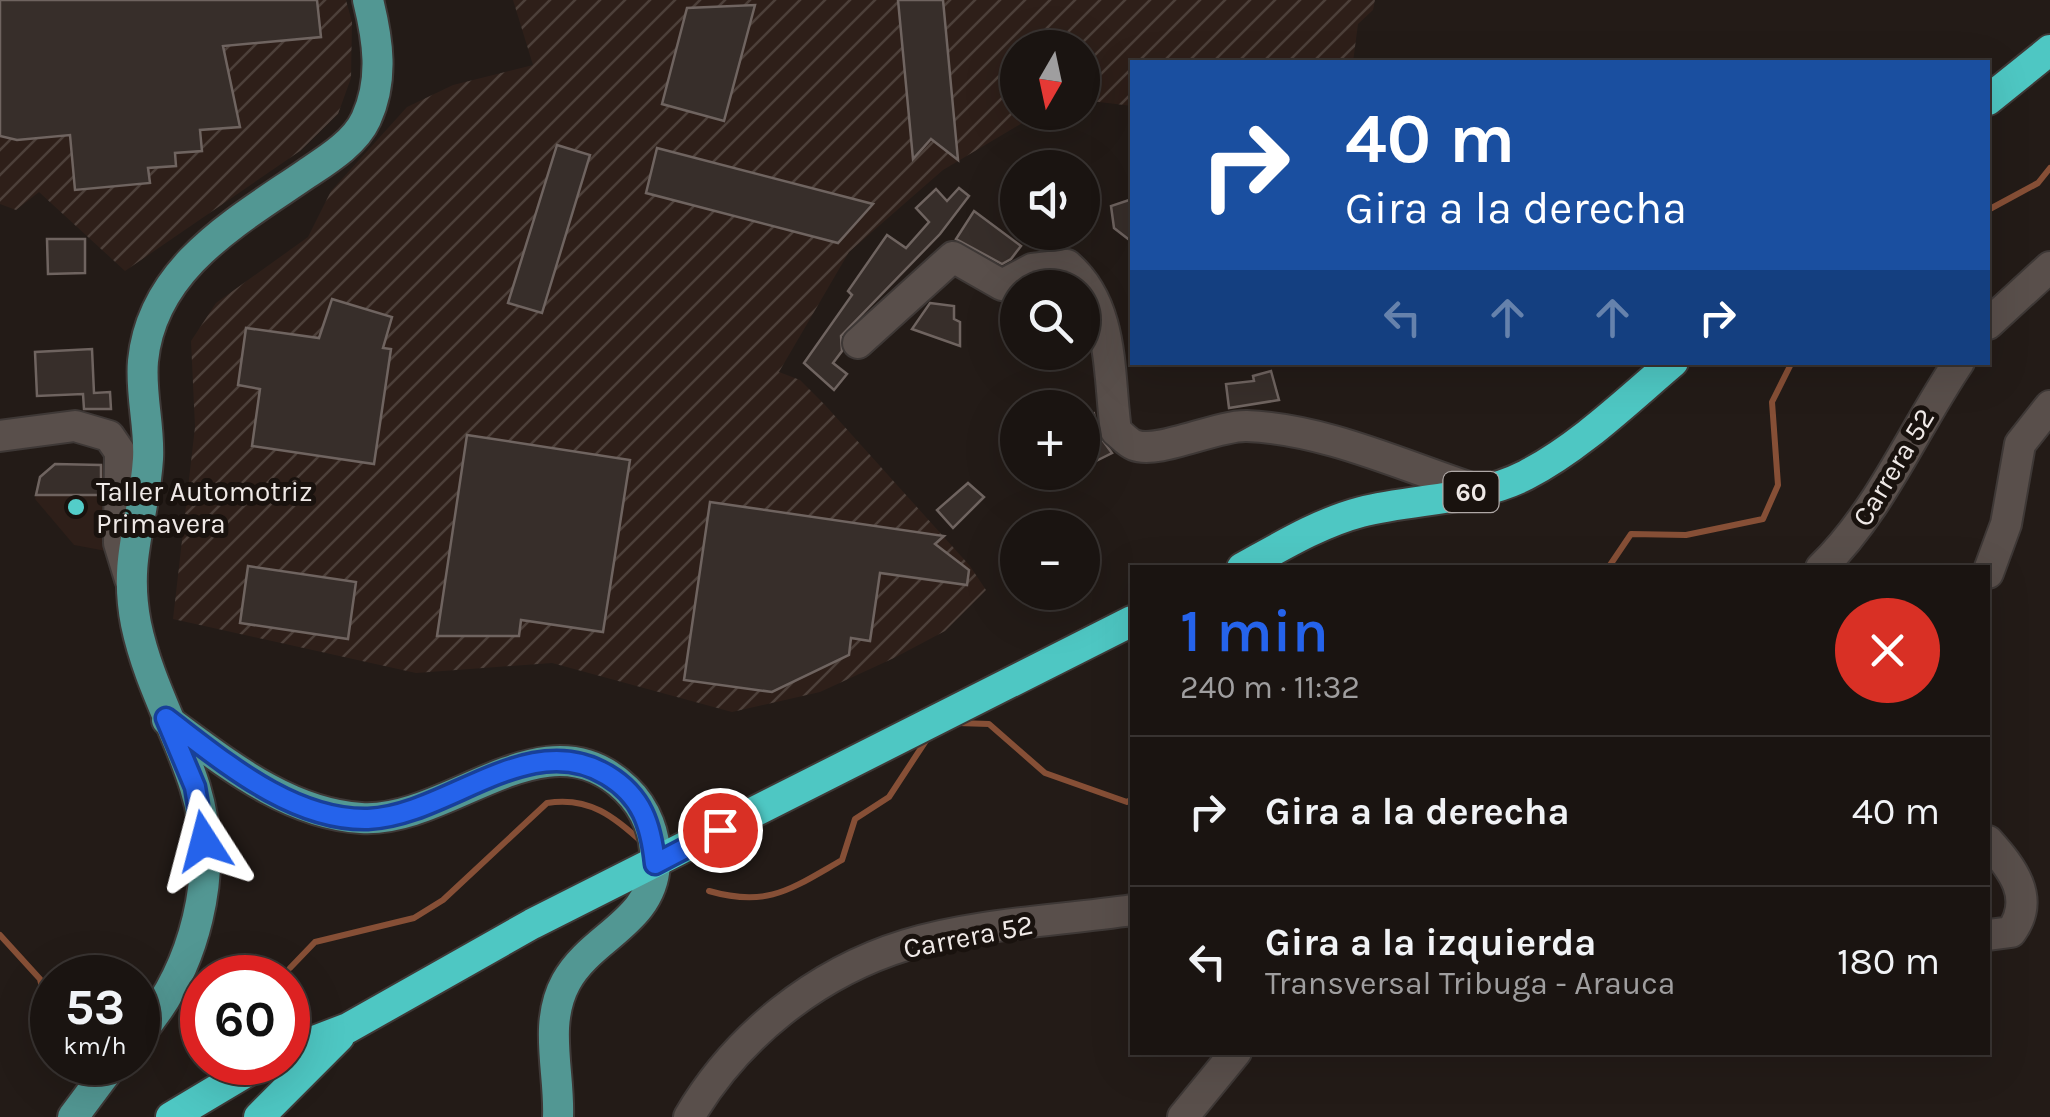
<!DOCTYPE html>
<html lang="es">
<meta charset="utf-8">
<style>
:root{--surface:#1a1411;--page:#231d1a;--text:#f1f3f6;--muted:#9f9e9f;--line:#383331;--accent:#2563eb}
body{margin:0;font-family:Karla,sans-serif;background:var(--page);color:var(--text);height:100vh;display:flex;flex-direction:column;font-size:38px;white-space:nowrap}
*{box-sizing:border-box;margin:0}
p{font-size:32px;color:var(--muted)}
.icon{flex:none;width:55px;height:55px;fill:none;stroke:currentColor;stroke-width:2;stroke-linecap:round;stroke-linejoin:round}
.map{position:relative;flex:1;overflow:hidden}
.drawer{position:absolute;left:1130px;top:565px;width:860px;height:490px;display:flex;flex-direction:column;background:var(--surface);border-radius:0px;box-shadow:0 10px 40px #0002,0 0 0 2px var(--line)}
.drawer>*{flex:none}
.top-card{position:absolute;left:1130px;top:60px;width:860px;height:305px;border-radius:0px;box-shadow:0 10px 40px #0002,0 0 0 2px var(--line);background:#1a4fa0;color:#fff;overflow:hidden}
.needle{width:65px;rotate:189deg}
.controls{position:absolute;left:1000px;top:30px;display:grid;gap:20px}
.controls a{display:grid;place-items:center;width:100px;height:100px;border-radius:50%;background:var(--surface);box-shadow:0 10px 40px #0002,0 0 0 2px var(--line);font-size:50px}
.speed{position:absolute;left:30px;top:955px;display:flex;gap:20px;font-size:50px;font-weight:700;text-align:center}
.speed>*{display:grid;place-content:center;width:130px;height:130px;border-radius:50%;background:var(--surface);box-shadow:0 10px 40px #0002,0 0 0 2px var(--line);line-height:1}
.speed small{font-size:25px;font-weight:400}
.speed .limit{border:15px solid #d22;background:#fff;color:#111}
.pin{position:absolute;display:grid;place-items:center;width:85px;height:85px;color:#fff;margin:-42px;border:5px solid #fff;border-radius:50%;box-shadow:0 2px 10px #0007}
.me{position:absolute;width:110px;margin:-55px;rotate:351deg;stroke-linejoin:round;filter:drop-shadow(0 0 8px #0008)}
.turn{display:flex;align-items:center;gap:35px;height:210px;padding:0 50px;font-size:45px}
.turn .icon{width:130px;height:130px;stroke-width:2.5}
.turn b{display:block;font-size:70px;line-height:85px}
.lanes{display:flex;align-items:center;height:95px;padding:0 50px;background:#0003;justify-content:center;gap:50px;direction:ltr}
.lanes .off{opacity:.35}
.round{display:grid;place-items:center;flex:none;width:105px;height:105px;border-radius:52px;background:var(--page)}
.summary{display:flex;align-items:center;justify-content:space-between;height:170px;padding:0 50px}
h1{font-size:60px;font-weight:600;line-height:75px;color:var(--accent)}
ul{padding:0;list-style:none}
li{display:flex;align-items:center;gap:30px;height:150px;padding:0 50px;border-top:2px solid var(--line)}
li div{flex:1}
li b{display:block;font-size:38px}
li em{font-style:normal}
.map>svg:first-child{display:block}
</style>
<div class="map">
<svg width="2050" height="1117" viewBox="0 0 2050 1117">
<defs>
<pattern id="industrial-furrows" width="10" height="10" patternUnits="userSpaceOnUse" patternTransform="scale(2.5)"><rect width="10" height="10" fill="#2e1f19"/><path d="M-1 1l2-2M0 10L10 0M9 11l2-2" fill="none" stroke="#4d403a"/></pattern>
</defs>
<rect width="100%" height="100%" fill="#231b17"/>
<path fill="#2e1f19" d="M 56,464 L 113,465 L 106,551 L 74,545 L 35,499 L 40,477 Z"/>
<g fill="url(#industrial-furrows)">
<path d="M 0,0 L 346,0 L 352,22 L 351,78 L 338,114 L 300,151 L 125,271 L 39,192 L 16,210 L 0,204 Z"/>
<path d="M 513,0 L 1375,0 L 1373,10 L 1358,24 L 1353,62 L 1132,62 L 1132,106 L 1083,100 L 1082,48 L 1018,48 L 1018,112 L 1039,113 L 943,170 L 849,252 L 779,372 L 800,380 L 825,405 L 970,566 L 986,590 L 945,631 L 894,658 L 820,692 L 732,712 L 552,663 L 416,673 L 173,619 L 195,427 L 191,341 L 216,303 L 308,237 L 331,191 L 407,107 L 453,85 L 533,65 Z"/>
</g>
<g fill="none" stroke-linecap="round" stroke-linejoin="round">
<g stroke="#864f36" stroke-width="6">
<path d="M 1988,210 L 2038,183 L 2050,168"/>
<path d="M 1608,568 L 1631,534 L 1686,535 L 1763,519 L 1778,485 L 1772,402 L 1792,362"/>
<path d="M 958,723 L 989,724 L 1045,773 L 1127,802 L 1132,799"/>
<path d="M 709,891 C 768,908 791,889 842,860 L 855,819 L 889,797 L 929,736"/>
<path d="M 0,935 L 40,979 L 52,1029"/>
<path d="M 290,968 L 315,942 L 414,918 L 443,900 L 547,803 C 589,796 615,817 644,844"/>
</g>
</g>
<g fill="#372e2a" stroke="#6f6460" stroke-width="2.5">
<path d="M 0,0 L 317,0 L 321,37 L 223,46 L 240,127 L 200,130 L 202,151 L 175,153 L 176,166 L 148,168 L 150,183 L 75,190 L 70,135 L 17,140 L 0,136 Z"/>
<path d="M 898,0 L 943,0 L 958,160 L 931,139 L 913,159 Z"/>
<path d="M 755,5 L 724,121 L 662,104 L 687,8 Z"/>
<path d="M 557,145 L 590,155 L 542,313 L 508,303 Z"/>
<path d="M 657,148 L 873,204 L 838,243 L 646,193 Z"/>
<path d="M 959,188 L 969,196 L 940,234 L 841,336 L 842,351 L 833,363 L 847,374 L 834,390 L 804,363 L 852,295 L 848,291 L 887,235 L 906,248 L 929,222 L 916,208 L 936,189 L 947,201 Z"/>
<path d="M 1132,199 L 1132,242 L 1114,228 L 1111,206 Z"/>
<path d="M 974,211 L 1021,246 L 1011,259 L 1002,264 L 956,239 Z"/>
<path d="M 47,239 L 85,239 L 85,273 L 48,274 Z"/>
<path d="M 332,299 L 392,317 L 383,348 L 391,349 L 374,464 L 252,446 L 260,389 L 238,385 L 246,328 L 319,338 Z"/>
<path d="M 930,303 L 954,306 L 954,319 L 960,322 L 960,346 L 912,329 Z"/>
<path d="M 92,349 L 94,393 L 110,392 L 111,409 L 84,409 L 83,394 L 37,396 L 35,352 Z"/>
<path d="M 1271,371 L 1279,400 L 1229,408 L 1226,384 L 1254,381 L 1253,376 Z"/>
<path d="M 1094,414 L 1098,434 L 1112,453 L 1096,461 L 1082,441 L 1082,426 Z"/>
<path d="M 467,435 L 630,460 L 603,632 L 521,620 L 519,636 L 437,636 Z"/>
<path d="M 55,464 L 101,465 L 101,495 L 36,495 L 40,477 Z"/>
<path d="M 968,483 L 984,497 L 953,528 L 937,510 Z"/>
<path d="M 710,502 L 944,536 L 935,544 L 969,570 L 967,585 L 880,573 L 870,641 L 851,638 L 849,655 L 772,692 L 684,680 Z"/>
<path d="M 248,566 L 356,582 L 348,639 L 240,623 Z"/>
</g>
<g fill="none" stroke-linecap="round" stroke-linejoin="round">
<g stroke="#3e3836" stroke-width="34">
<g id="minor">
<path d="M 1988,324 L 2050,267"/>
<path d="M 858,343 L 953,257 L 1002,285 L 1032,269 L 1067,265 C 1115,306 1108,374 1116,431 C 1121,435 1128,443 1134,445 C 1158,455 1216,425 1247,426 C 1325,429 1403,466 1477,490"/>
<path d="M 0,436 L 75,426 L 109,436 L 120,452 L 119,543 L 130,579"/>
<path d="M 1821,568 C 1880,511 1913,430 1959,362"/>
<path d="M 1988,573 L 2006,524 L 2020,444 L 2050,406"/>
<path d="M 1988,841 C 2012,868 2036,898 2011,932 L 1988,935"/>
<path d="M 689,1117 C 736,1037 815,973 906,945 C 978,923 1058,921 1132,910"/>
<path d="M 1183,1117 L 1236,1052"/>
</g>
</g>
<g stroke="#3e3836" stroke-width="34">
<g id="major">
<path d="M 167,720 C 225,762 286,813 361,818 C 449,824 545,710 626,789 C 646,808 657,836 655,864 C 652,923 591,936 566,982 C 543,1024 560,1072 558,1117"/>
<path d="M 138,1035 C 195,971 221,871 195,787 C 178,732 148,682 136,624 C 123,558 144,521 148,459 C 150,427 140,394 143,361 C 152,268 236,222 306,174 C 327,160 355,143 366,119 C 384,80 378,40 368,0"/>
<path d="M 73,1117 L 114,1062"/>
</g>
</g>
<g stroke="#3e3836" stroke-width="34">
<g id="highway">
<path d="M 1988,100 L 2050,50"/>
<path d="M 1242,568 C 1280,547 1319,523 1361,512 C 1416,498 1475,501 1526,475 C 1580,447 1627,401 1673,362"/>
<path d="M 288,1051 L 348,1028 L 532,924 L 1132,621"/>
<path d="M 171,1117 L 263,1062"/>
<path d="M 259,1117 L 339,1037"/>
</g>
</g>
<use href="#minor" stroke="#594f4b" stroke-width="30"/>
<use href="#major" stroke="#529793" stroke-width="30"/>
<use href="#highway" stroke="#4ec7c3" stroke-width="30"/>
</g>
<g fill="none" stroke-linecap="round" stroke-linejoin="round">
<g stroke="#184099" stroke-width="25">
<path id="route" d="M 204,841 L 195,787 L 166,718 C 223,761 292,821 368,819 C 447,816 529,727 607,775 C 642,796 651,825 655,864 L 720,830"/>
</g>
<use href="#route" stroke="#2563eb" stroke-width="18"/>
</g>
<circle fill="#53cdc9" stroke="#19120e" stroke-width="4" cx="76" cy="507" r="10"/>
<g text-anchor="middle" stroke-width="10" stroke-linejoin="round" paint-order="stroke">
<rect fill="#19120e" stroke="#afa8a6" stroke-width="2.5" x="1443.5" y="472" width="55" height="40" rx="8"/>
<g font-size="25" font-weight="bold" fill="#efe9e7">
<text x="1471" y="501">60</text>
</g>
<g font-size="28" fill="#efe9e7" stroke="#19120e">
<text transform="translate(1893 467) rotate(-59)" y="10">Carrera 52</text>
<text transform="translate(968 936) rotate(-11)" y="10">Carrera 52</text>
</g>
<g font-size="28" fill="#efe9e7" stroke="#19120e" text-anchor="start">
<text x="96" y="501">Taller Automotriz<tspan x="96" dy="32">Primavera</tspan></text>
</g>
</g>
</svg>
<div class="controls">
<a><svg class="needle" viewBox="-14 -14 28 28"><path d="M0-13l5 13h-10z" fill="#e53935"/><path d="M0 13l5-13h-10z" fill="#9f9e9f"/></svg></a>
<a><svg class="icon" aria-label="sound" viewBox="0 0 24 24"><path d="M4 9h4l5-4v14l-5-4H4zM17 9q2 3 0 6"/></svg></a>
<a><svg class="icon" aria-label="search" viewBox="0 0 24 24"><circle cx="10" cy="10" r="6"/><path d="M15 15l6 6"/></svg></a>
<a>+</a>
<a>−</a>
</div>
<div class="speed"><div>53<small>km/h</small></div><div class="limit">60</div></div>
<div class="pin" style="left:720px;top:830px;background:#d93025"><svg class="icon" aria-label="arrive" viewBox="0 0 24 24"><path d="M6 21V4h12l-3 4 3 4H6"/></svg></div>
<svg class="me" style="left:204px;top:841px" viewBox="-20 -20 40 40"><path d="M0-17L14 15 0 8-14 15z" fill="#2563eb" stroke="#fff" stroke-width="4"/></svg>
<div class="top-card">
<div class="turn"><svg class="icon" aria-label="right" viewBox="0 0 24 24"><path d="M7 20v-9h11M14 6l5 5-5 5"/></svg><div><b>40 m</b>Gira a la derecha</div></div>
<div class="lanes"><svg class="icon off" aria-label="left" viewBox="0 0 24 24"><path d="M17 20v-9H6M10 6l-5 5 5 5"/></svg><svg class="icon off" aria-label="ahead" viewBox="0 0 24 24"><path d="M12 20V5M6 11l6-6 6 6"/></svg><svg class="icon off" aria-label="ahead" viewBox="0 0 24 24"><path d="M12 20V5M6 11l6-6 6 6"/></svg><svg class="icon" aria-label="right" viewBox="0 0 24 24"><path d="M7 20v-9h11M14 6l5 5-5 5"/></svg></div>
</div>
<section class="drawer">
<div class="summary"><div><h1>1 min</h1><p>240 m · 11:32</p></div><a class="round" style="background:#d93025;color:#fff"><svg class="icon" aria-label="close" viewBox="0 0 24 24"><path d="M6 6l12 12M18 6L6 18"/></svg></a></div>
<ul>
<li><svg class="icon" aria-label="right" viewBox="0 0 24 24"><path d="M7 20v-9h11M14 6l5 5-5 5"/></svg><div><b>Gira a la derecha</b></div><em>40 m</em></li>
<li><svg class="icon" aria-label="left" viewBox="0 0 24 24"><path d="M17 20v-9H6M10 6l-5 5 5 5"/></svg><div><b>Gira a la izquierda</b><p>Transversal Tribuga - Arauca</p></div><em>180 m</em></li>
</ul>
</section>
</div>
